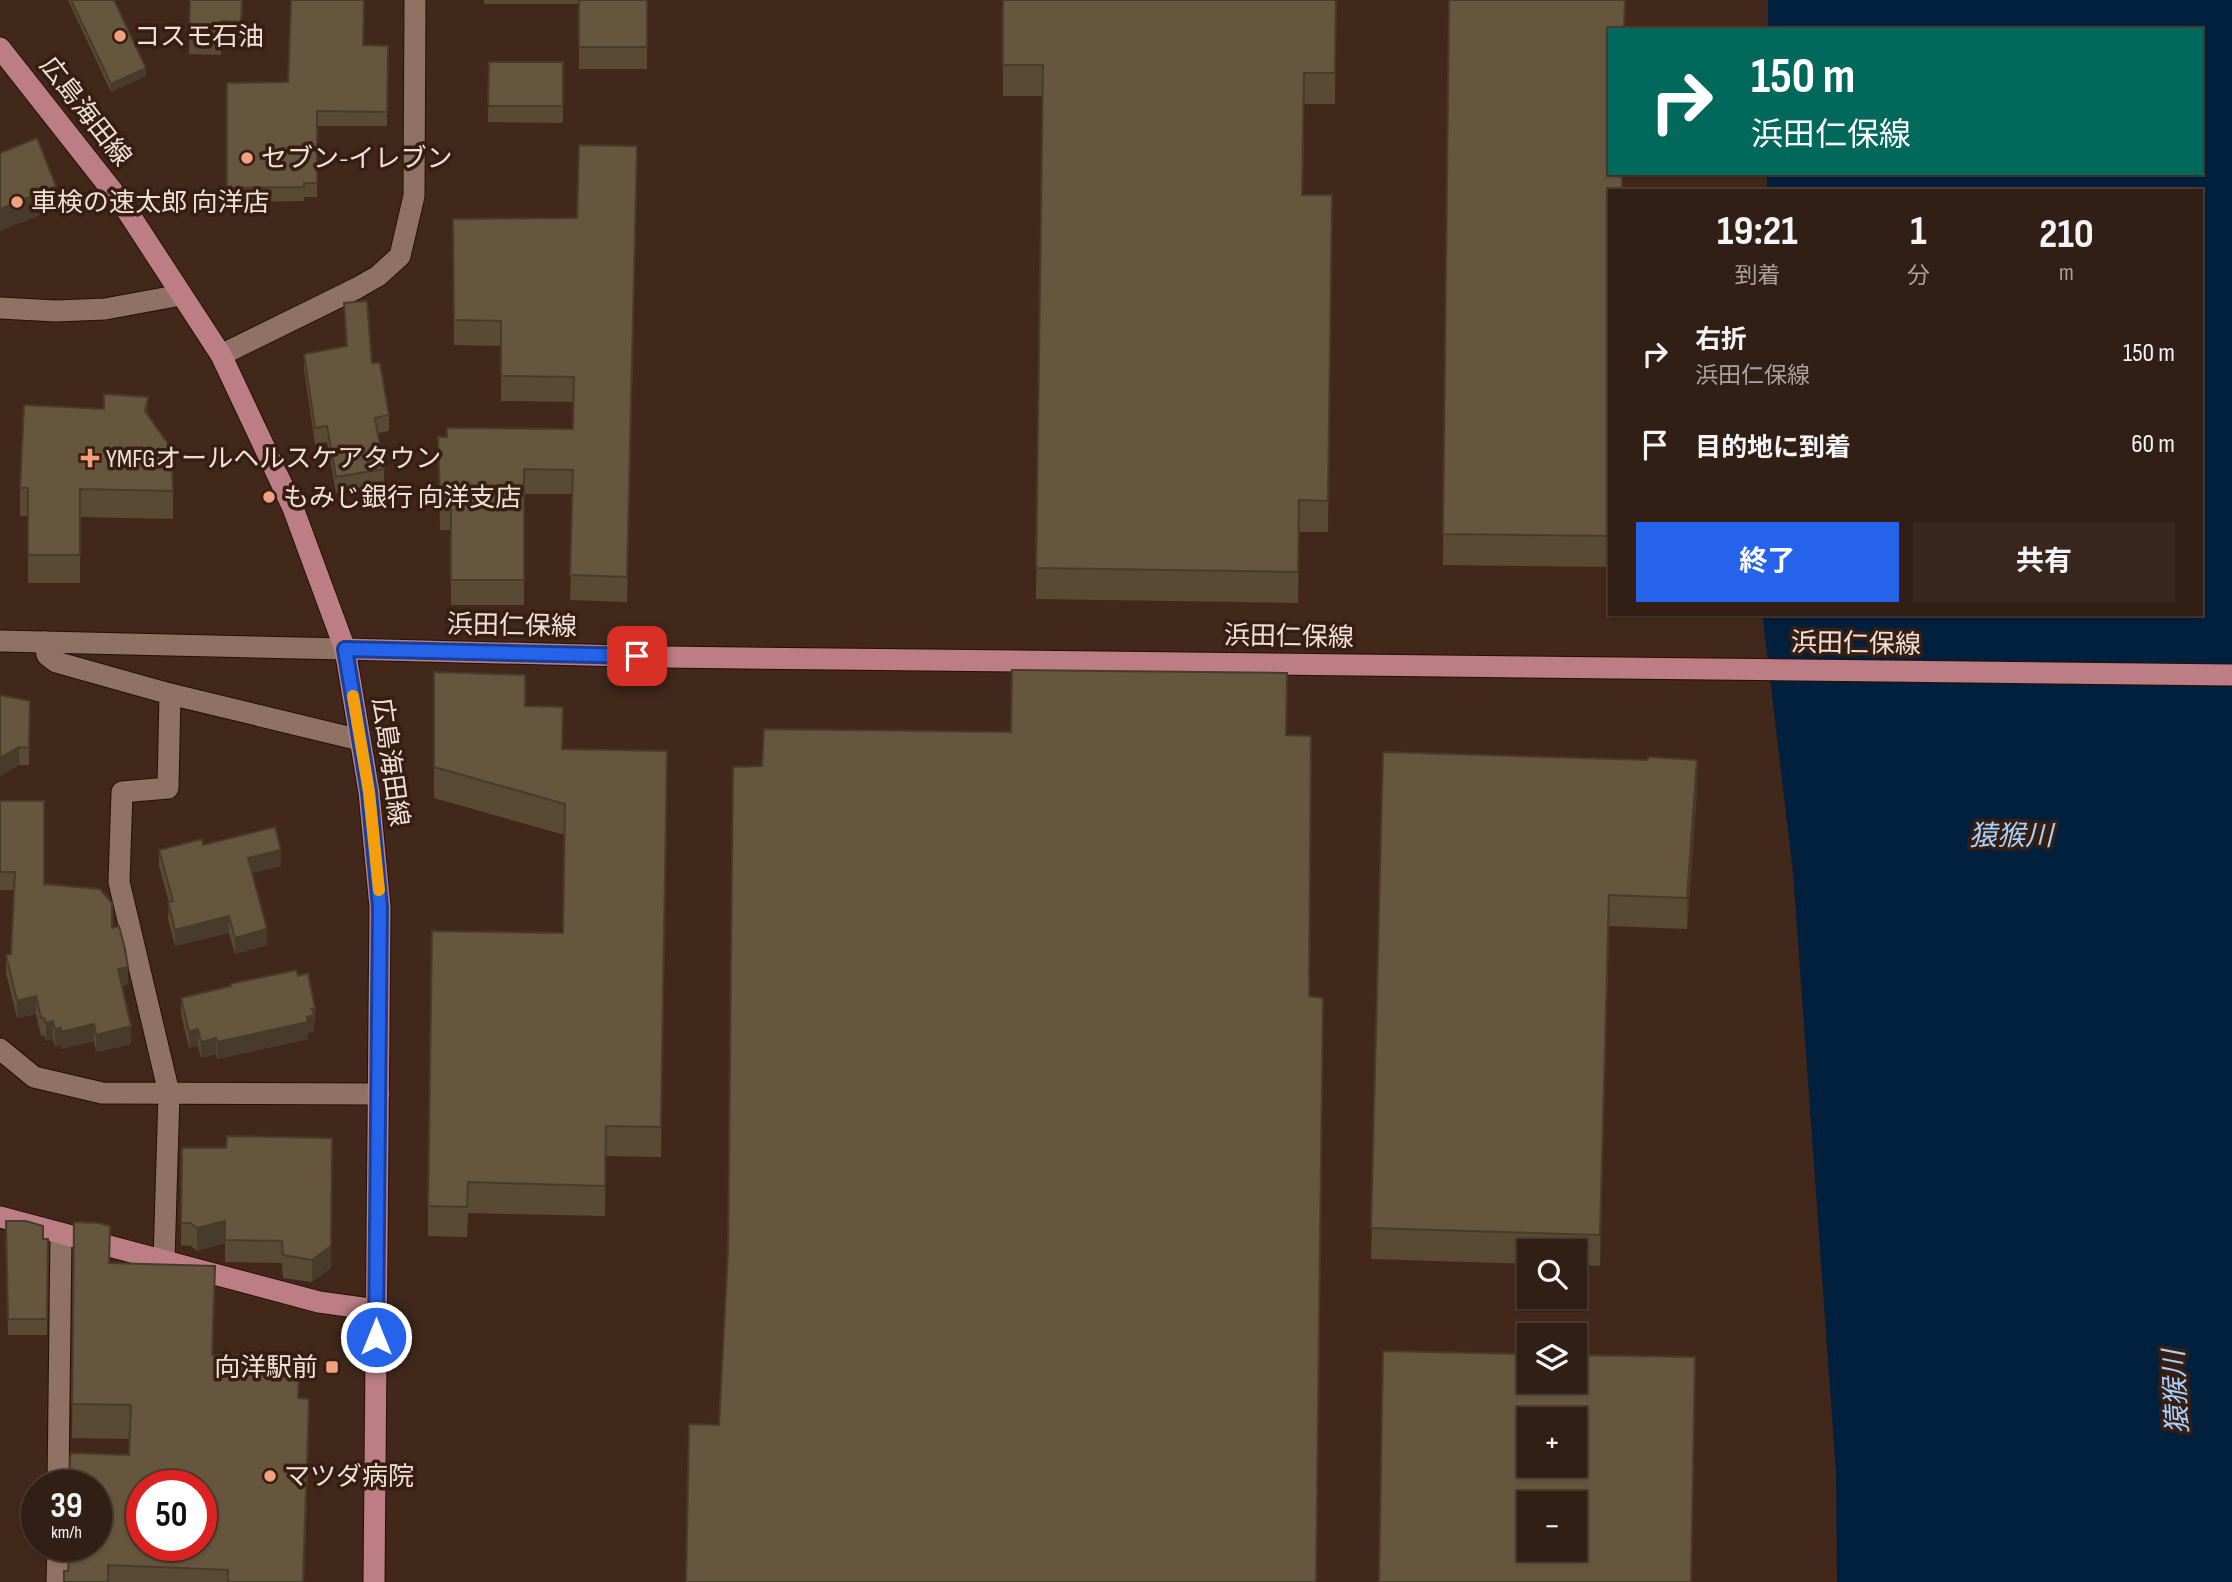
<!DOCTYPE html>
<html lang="ja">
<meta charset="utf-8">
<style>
:root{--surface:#311e14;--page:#39271d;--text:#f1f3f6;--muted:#a8a2a0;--line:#4c3c34;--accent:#2563eb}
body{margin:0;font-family:"Sofia Sans Condensed","Noto Sans JP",sans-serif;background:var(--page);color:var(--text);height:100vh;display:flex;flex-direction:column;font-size:26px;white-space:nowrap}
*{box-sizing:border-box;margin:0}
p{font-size:23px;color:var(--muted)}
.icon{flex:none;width:38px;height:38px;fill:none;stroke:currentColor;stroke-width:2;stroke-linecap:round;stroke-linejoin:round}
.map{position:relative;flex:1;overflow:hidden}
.details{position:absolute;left:1608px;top:189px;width:595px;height:427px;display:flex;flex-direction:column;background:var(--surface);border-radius:0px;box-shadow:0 2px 5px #0004,0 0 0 2px var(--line)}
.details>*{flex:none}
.top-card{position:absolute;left:1608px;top:28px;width:595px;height:147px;border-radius:0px;box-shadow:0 2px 5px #0004,0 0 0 2px var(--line);background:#00695c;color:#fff;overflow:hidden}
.fabs{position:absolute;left:1517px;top:1239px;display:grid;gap:14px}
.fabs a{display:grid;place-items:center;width:70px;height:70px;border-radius:0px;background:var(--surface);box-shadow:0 2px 5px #0004,0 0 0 2px var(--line);font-size:35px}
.speed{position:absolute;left:21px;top:1470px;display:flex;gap:14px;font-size:35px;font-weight:700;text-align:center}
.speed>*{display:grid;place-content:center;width:91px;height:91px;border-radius:50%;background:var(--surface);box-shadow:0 2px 5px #0004,0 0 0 2px var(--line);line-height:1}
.speed small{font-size:18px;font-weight:400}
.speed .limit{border:10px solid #d22;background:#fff;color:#111}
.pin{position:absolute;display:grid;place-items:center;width:60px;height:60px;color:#fff;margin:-30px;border-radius:14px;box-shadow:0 4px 10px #0006}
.me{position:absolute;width:77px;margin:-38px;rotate:0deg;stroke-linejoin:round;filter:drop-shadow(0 0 5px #0008)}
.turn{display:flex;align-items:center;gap:24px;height:147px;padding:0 28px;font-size:32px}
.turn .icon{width:91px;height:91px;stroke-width:2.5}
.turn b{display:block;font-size:49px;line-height:60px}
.eta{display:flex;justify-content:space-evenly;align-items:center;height:119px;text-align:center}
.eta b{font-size:42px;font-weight:700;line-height:49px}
.primary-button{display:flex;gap:14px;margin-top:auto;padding:14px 28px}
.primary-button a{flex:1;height:80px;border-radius:0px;background:var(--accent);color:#fff;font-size:28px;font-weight:700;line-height:80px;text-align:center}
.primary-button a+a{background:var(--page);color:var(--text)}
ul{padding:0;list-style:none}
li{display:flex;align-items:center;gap:21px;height:91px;padding:0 28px}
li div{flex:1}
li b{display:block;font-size:26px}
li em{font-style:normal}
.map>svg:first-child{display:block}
</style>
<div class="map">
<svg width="2232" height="1582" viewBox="0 0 2232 1582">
<rect width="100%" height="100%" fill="#41281b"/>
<path fill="#01203d" d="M 1768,0 L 2232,0 L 2232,1582 L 1837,1582 L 1836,1473 L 1793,872 L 1763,620 L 1763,614 L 2202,614 L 2202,191 L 1767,191 L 1767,173 L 2202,173 L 2202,30 L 1768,30 Z"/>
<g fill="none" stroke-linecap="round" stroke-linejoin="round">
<g stroke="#271005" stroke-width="23">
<g id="minor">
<path d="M 0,308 L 56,311 L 105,309 L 181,295"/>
<path d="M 221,355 L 357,288 L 378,276 L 400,256 L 414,196 L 415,0"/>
<path d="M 0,641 L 345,649"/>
<path d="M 45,642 L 47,655 L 56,662 L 170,694 L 360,740"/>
<path d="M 0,1049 L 34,1077 L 102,1093 L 379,1094"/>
<path d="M 164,1261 L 169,1093 L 119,882 L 122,792 L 168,788 L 170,694"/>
<path d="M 58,1486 L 61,1233"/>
<path d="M 57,1582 L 58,1545"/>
</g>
</g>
<g stroke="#271005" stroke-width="23">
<g id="major">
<path d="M 0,48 L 122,203 L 221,355 L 293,508 L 345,649 L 369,792 L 380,907 L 374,1582"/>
<path d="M 345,649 L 663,657 L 2232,675"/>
<path d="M 0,1217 L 319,1302 L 377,1310"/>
</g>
</g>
<use href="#minor" stroke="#907264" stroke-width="21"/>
<use href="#major" stroke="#bc7d84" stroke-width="21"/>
</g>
<g fill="#584a34">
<path d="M 68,0 L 114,0 L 146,76 L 111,92 Z"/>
<path d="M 190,0 L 243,0 L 241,38 L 222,37 L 221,55 L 189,54 Z"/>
<path d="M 484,0 L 647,0 L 647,69 L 579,69 L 579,4 L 484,4 Z"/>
<path d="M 1003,0 L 1336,0 L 1335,104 L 1304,104 L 1303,195 L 1332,195 L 1328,532 L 1299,532 L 1298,603 L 1036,599 L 1043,96 L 1003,96 Z"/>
<path d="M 1449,0 L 1610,191 L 1610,567 L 1443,565 Z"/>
<path d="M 363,45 L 388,46 L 387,126 L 317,126 L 317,197 L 304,197 L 304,201 L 227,202 L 227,83 L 288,82 Z"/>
<path d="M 489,62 L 563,62 L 563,123 L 488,122 Z"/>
<path d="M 637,171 L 627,602 L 570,600 L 573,494 L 524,494 L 524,605 L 451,605 L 451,530 L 440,530 L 438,437 L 573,429 L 574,402 L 501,401 L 501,346 L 454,345 L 453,219 L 577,218 Z"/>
<path d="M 344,303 L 372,363 L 389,415 L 389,431 L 378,433 L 384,469 L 384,485 L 336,493 L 327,442 L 315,444 L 304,369 L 304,354 L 346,347 Z"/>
<path d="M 148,415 L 173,491 L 173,519 L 80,517 L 80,583 L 28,583 L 28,516 L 20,516 L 20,488 Z"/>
<path d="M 434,672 L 525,706 L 563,749 L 667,781 L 661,1157 L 606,1156 L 605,1216 L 468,1213 L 467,1237 L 428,1236 L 428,1206 L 563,933 L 565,835 L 434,798 Z"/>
<path d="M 30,701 L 29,765 L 19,765 L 0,776 Z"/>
<path d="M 1383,752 L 1697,790 L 1687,929 L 1609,926 L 1600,1266 L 1575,1265 L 1575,1251 L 1530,1251 L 1530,1264 L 1371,1259 Z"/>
<path d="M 0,801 L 44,884 L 112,928 L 128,984 L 122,986 L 131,1044 L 96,1052 L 94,1041 L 61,1049 L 61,1045 L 55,1047 L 53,1039 L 46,1041 L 44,1035 L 41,1036 L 36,1014 L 17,1018 L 6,973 L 6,955 L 11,954 L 14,890 L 0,890 Z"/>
<path d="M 203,845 L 281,866 L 252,873 L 267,945 L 235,954 L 229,933 L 175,946 L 168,919 L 169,902 L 159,866 L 159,850 Z"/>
<path d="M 298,976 L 315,1008 L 314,1031 L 308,1033 L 308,1039 L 217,1059 L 216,1054 L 201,1058 L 198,1046 L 189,1048 L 181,1014 L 181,998 Z"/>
<path d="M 182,1148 L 331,1268 L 312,1282 L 283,1278 L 282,1263 L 225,1262 L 225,1243 L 197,1251 L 191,1246 L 181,1245 Z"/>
<path d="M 74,1222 L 110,1263 L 215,1300 L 213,1355 L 299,1399 L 309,1433 L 304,1582 L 64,1582 L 68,1571 L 129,1455 L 130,1439 L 72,1438 Z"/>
<path d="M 6,1237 L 48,1239 L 47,1335 L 8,1335 Z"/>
</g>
<g fill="#473c2b">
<path d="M 146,68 L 146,76 L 111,92 L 111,84 Z"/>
<path d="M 637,146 L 637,171 L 627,602 L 627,577 Z"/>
<path d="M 56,186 L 56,209 L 0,231 L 0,209 Z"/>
<path d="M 148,397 L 148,425 L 145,411 Z"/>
<path d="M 19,747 L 19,765 L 0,776 L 0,758 Z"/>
<path d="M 1697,760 L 1697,790 L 1687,929 L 1687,898 Z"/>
<path d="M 281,850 L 281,866 L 248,874 L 248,858 Z"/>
<path d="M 1609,895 L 1609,926 L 1600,1266 L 1600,1235 Z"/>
<path d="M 229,916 L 229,933 L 175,946 L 175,930 Z"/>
<path d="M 267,929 L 267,945 L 235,954 L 235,938 Z"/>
<path d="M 128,967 L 128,984 L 118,987 L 118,969 Z"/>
<path d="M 36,996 L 36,1014 L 17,1018 L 17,1001 Z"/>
<path d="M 314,1015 L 314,1031 L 308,1033 L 308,1039 L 217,1059 L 217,1042 Z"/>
<path d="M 53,1021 L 53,1039 L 46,1041 L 46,1023 Z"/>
<path d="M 94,1024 L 94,1041 L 61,1049 L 61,1032 Z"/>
<path d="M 131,1026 L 131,1044 L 96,1052 L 96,1035 Z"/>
<path d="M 61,1028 L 61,1045 L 55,1047 L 55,1029 Z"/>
<path d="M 198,1029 L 198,1046 L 189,1048 L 189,1032 Z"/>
<path d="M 216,1038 L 216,1054 L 201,1058 L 201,1042 Z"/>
<path d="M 332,1138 L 331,1268 L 312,1282 L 312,1260 Z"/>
<path d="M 225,1221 L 225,1243 L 197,1251 L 197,1228 Z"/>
<path d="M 215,1266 L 215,1300 L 212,1389 L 212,1355 Z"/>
<path d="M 309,1399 L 309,1433 L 304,1582 L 303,1582 Z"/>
</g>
<g fill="#66563d" stroke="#473c2b" stroke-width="2" fill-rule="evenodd">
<path d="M 71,0 L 114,0 L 146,68 L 111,84 Z"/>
<path d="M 190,0 L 242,0 L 241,22 L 222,21 L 221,39 L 189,38 Z"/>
<path d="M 291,0 L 364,0 L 363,45 L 388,46 L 387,112 L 317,111 L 317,183 L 304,183 L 304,187 L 227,188 L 227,83 L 288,82 Z"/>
<rect x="579" y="0" width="68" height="47"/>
<path d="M 1003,0 L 1336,0 L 1335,73 L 1304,73 L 1302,195 L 1332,195 L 1328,501 L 1299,500 L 1298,572 L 1036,568 L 1043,65 L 1003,65 Z"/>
<path d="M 1449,0 L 1625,0 L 1624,30 L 1610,30 L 1610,173 L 1622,173 L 1622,191 L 1610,191 L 1610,536 L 1443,534 Z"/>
<path d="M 489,62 L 563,62 L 563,106 L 488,106 Z"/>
<path d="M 37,138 L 56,186 L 0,209 L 0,153 Z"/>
<path d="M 579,145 L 637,146 L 627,577 L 570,575 L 573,470 L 524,469 L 524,580 L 451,580 L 451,505 L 440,505 L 438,437 L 447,437 L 447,428 L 573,429 L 574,377 L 501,376 L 501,321 L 454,320 L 453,219 L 577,218 Z"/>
<path d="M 367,301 L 372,363 L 380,363 L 389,415 L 375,418 L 384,469 L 336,477 L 327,426 L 315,428 L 304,354 L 347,346 L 344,303 Z"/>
<path d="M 104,394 L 148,397 L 145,411 L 171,448 L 173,491 L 80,489 L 80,555 L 28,555 L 28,488 L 20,488 L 24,405 L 104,409 Z"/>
<path d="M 1012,670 L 1287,673 L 1286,735 L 1311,736 L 1309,996 L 1323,998 L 1316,1582 L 686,1582 L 689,1424 L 719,1425 L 728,1251 L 733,767 L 762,766 L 764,729 L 1011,732 Z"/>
<path d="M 434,672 L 525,675 L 525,706 L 563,707 L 562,749 L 667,751 L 661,1127 L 606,1126 L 605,1186 L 468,1182 L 467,1207 L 428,1206 L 432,931 L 563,933 L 565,804 L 434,767 Z"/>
<path d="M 0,695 L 30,701 L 29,748 L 19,747 L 0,758 Z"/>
<path d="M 1383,752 L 1648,760 L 1648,757 L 1697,760 L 1687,898 L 1609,895 L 1600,1235 L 1371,1228 Z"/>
<path d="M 0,801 L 44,801 L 44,884 L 100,889 L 112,903 L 112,928 L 119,926 L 125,949 L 128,967 L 118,969 L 131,1026 L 96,1035 L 94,1024 L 61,1032 L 61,1028 L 55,1029 L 53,1021 L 46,1023 L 44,1018 L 41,1018 L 36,996 L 17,1001 L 6,955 L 11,954 L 15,872 L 0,872 Z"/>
<path d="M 275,827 L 281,850 L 248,858 L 267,929 L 235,938 L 229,916 L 175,930 L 168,902 L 173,901 L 159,850 L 202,839 L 203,845 Z"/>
<path d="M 296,970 L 298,976 L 308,973 L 315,1008 L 312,1009 L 314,1015 L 307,1017 L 308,1022 L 217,1042 L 216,1038 L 201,1042 L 198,1029 L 189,1032 L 181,998 L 231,986 L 230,984 Z"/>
<path d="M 227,1136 L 332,1138 L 331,1246 L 312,1260 L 283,1255 L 282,1241 L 225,1240 L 225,1221 L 197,1228 L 191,1223 L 181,1223 L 182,1148 L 226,1148 Z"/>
<path d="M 6,1221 L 26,1221 L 43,1226 L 43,1239 L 48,1239 L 47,1319 L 8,1319 Z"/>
<path d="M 74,1222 L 98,1223 L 110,1226 L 109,1263 L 215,1266 L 212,1355 L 299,1357 L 298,1398 L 309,1399 L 303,1582 L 228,1582 L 228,1570 L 108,1565 L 108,1582 L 64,1582 L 64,1571 L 68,1571 L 70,1545 L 96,1545 L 96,1486 L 70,1486 L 70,1458 L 71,1453 L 129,1455 L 131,1405 L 72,1404 ZM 142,1486 L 201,1486 L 201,1545 L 142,1545 Z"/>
<path d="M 1383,1351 L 1530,1354 L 1530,1381 L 1575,1381 L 1575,1355 L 1695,1357 L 1691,1582 L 1379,1582 ZM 1530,1419 L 1575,1419 L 1575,1465 L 1530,1465 ZM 1530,1503 L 1575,1503 L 1575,1549 L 1530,1549 Z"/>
</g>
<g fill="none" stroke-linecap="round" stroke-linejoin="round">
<g stroke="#184099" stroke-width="18">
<path id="route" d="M 376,1337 L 380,907 L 369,792 L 345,649 L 637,656"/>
</g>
<use href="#route" stroke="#2563eb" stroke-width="12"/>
<path stroke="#f59e0b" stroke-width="12" d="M 353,696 L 369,792 L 379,890"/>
</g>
<g fill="#f1a17d" stroke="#361e12" stroke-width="2.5">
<circle cx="120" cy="36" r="7"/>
<circle cx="247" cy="158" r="7"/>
<circle cx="17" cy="202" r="7"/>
<path d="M86.5 447.5h7v7h7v7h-7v7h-7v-7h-7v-7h7z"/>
<circle cx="269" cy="497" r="7"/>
<rect x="325" y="1360" width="14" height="14" rx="3.5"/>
<circle cx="270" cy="1476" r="7"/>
</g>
<g text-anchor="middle" stroke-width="7" stroke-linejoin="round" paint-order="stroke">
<g font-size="26" fill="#f1e0d8" stroke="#361e12" text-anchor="start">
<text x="134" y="45">コスモ石油</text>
<text x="261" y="167">セブン-イレブン</text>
<text x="31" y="211">車検の速太郎 向洋店</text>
<text x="106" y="467">YMFGオールヘルスケアタウン</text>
<text x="283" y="506">もみじ銀行 向洋支店</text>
<text x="318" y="1376" text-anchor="end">向洋駅前</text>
<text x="284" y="1485">マツダ病院</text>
</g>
<g font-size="26" fill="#f1e0d8" stroke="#361e12">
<text transform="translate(86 111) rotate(52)" y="9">広島海田線</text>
<text transform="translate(512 625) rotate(1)" y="9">浜田仁保線</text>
<text transform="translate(1289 636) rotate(1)" y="9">浜田仁保線</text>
<text transform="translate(1856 643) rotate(1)" y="9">浜田仁保線</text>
<text transform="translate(391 762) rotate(82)" y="9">広島海田線</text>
</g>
<g font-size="28" font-style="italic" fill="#a7d1fd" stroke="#361e12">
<text x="2011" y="845">猿猴川</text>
<text transform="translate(2175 1392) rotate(-93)" y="10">猿猴川</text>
</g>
</g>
</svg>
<div class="fabs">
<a><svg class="icon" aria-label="search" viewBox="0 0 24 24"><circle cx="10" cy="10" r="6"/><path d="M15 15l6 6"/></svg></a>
<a><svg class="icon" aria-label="layers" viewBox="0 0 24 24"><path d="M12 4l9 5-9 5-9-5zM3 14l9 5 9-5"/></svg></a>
<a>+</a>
<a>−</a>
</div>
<div class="speed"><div>39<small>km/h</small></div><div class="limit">50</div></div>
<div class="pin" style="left:637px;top:656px;background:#d93025"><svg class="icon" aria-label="arrive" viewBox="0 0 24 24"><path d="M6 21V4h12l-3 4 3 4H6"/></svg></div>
<svg class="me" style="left:376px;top:1337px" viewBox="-20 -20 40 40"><circle r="17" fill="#2563eb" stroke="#fff" stroke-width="3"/><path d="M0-11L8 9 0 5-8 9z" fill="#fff"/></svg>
<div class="top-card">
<div class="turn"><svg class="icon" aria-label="right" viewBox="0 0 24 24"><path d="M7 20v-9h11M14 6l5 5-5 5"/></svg><div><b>150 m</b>浜田仁保線</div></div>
</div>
<section class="details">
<div class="eta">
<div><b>19:21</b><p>到着</p></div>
<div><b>1</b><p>分</p></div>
<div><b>210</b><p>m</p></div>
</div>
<ul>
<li><svg class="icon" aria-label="right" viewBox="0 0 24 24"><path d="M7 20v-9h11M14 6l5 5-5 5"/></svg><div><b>右折</b><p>浜田仁保線</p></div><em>150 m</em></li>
<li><svg class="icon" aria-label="arrive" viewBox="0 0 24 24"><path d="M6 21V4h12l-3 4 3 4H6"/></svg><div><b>目的地に到着</b></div><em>60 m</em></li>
</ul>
<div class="primary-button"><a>終了</a><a>共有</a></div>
</section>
</div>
